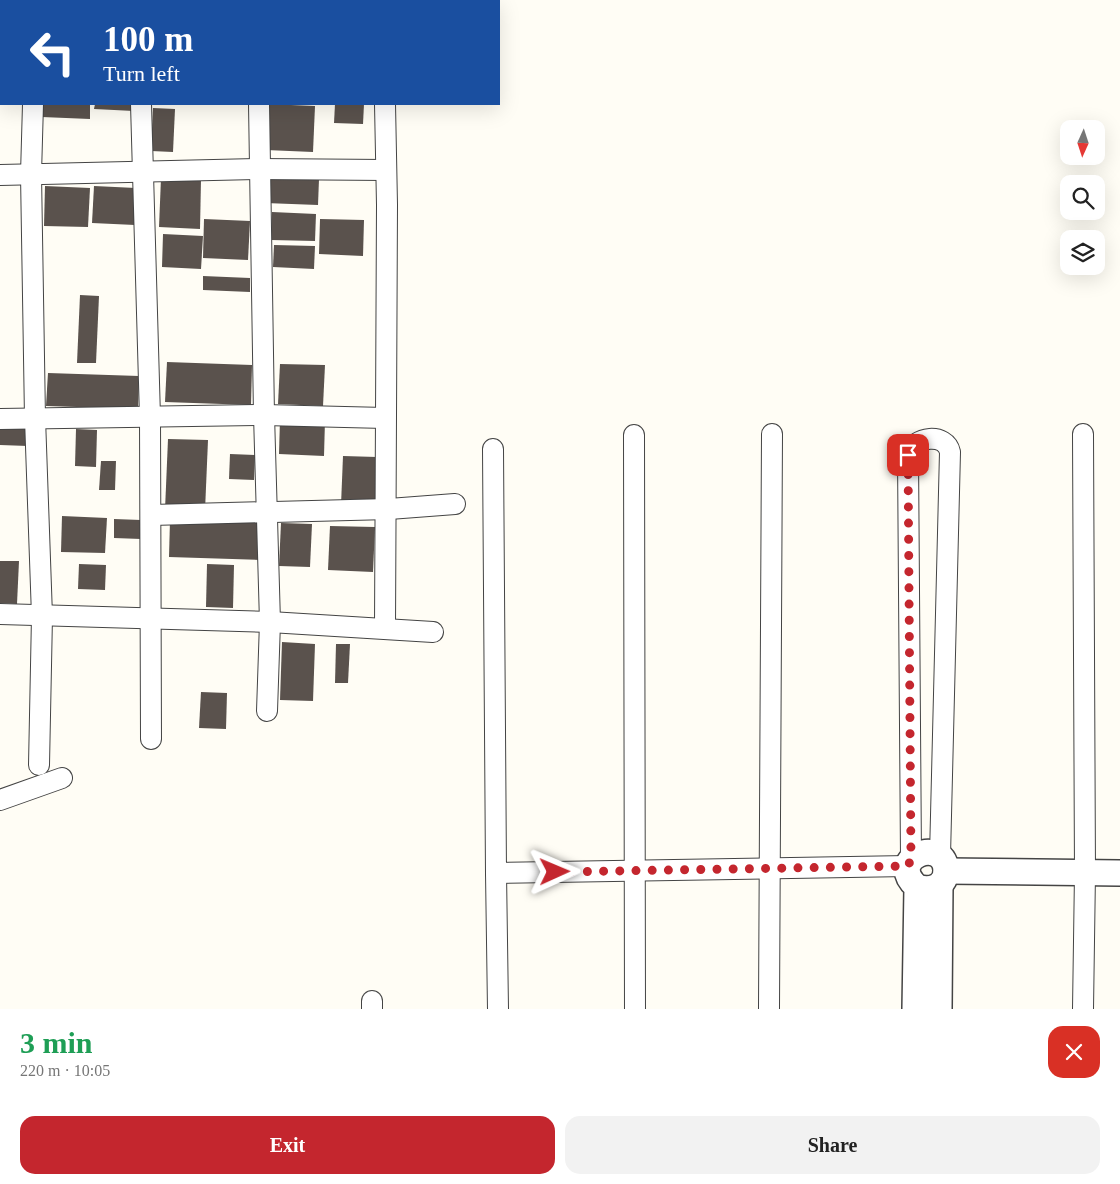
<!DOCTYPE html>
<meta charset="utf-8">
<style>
:root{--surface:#fff;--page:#f2f2f2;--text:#222;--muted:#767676;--accent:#c4262e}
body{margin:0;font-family:Georgia,serif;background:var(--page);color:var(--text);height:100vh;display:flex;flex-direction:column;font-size:19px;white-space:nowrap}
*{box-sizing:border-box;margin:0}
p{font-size:16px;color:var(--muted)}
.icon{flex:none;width:28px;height:28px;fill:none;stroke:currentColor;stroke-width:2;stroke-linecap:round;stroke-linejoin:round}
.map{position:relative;height:1009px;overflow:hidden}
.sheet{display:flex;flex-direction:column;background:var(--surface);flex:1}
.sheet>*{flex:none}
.banner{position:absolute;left:0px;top:0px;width:500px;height:105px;box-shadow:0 5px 20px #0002;background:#1a4fa0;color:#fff;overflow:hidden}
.needle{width:32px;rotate:183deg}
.buttons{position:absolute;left:1060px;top:120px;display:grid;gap:10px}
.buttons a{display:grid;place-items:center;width:45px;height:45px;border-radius:10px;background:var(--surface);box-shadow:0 5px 20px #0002;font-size:25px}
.pin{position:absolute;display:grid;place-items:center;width:42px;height:42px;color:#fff;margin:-21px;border-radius:10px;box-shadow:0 2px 8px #0006}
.me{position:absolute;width:55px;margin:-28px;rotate:89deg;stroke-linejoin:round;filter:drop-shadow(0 0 4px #0008)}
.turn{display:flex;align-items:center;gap:18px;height:105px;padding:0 20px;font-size:22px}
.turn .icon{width:65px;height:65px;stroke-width:2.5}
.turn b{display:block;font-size:35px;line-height:42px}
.round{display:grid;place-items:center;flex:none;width:52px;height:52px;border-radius:15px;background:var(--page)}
.overview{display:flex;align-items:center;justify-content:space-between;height:85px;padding:0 20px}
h1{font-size:30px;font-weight:800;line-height:38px;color:#1e9e55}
.action{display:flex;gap:10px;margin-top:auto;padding:10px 20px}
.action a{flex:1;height:58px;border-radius:15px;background:var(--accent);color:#fff;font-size:20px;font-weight:800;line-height:58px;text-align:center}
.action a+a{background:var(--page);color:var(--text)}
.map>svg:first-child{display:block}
</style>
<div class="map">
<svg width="1120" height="1009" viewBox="0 0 1120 1009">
<rect width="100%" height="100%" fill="#fffdf5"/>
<g fill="#5a524d">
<path d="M 43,104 L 90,104 L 90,119 L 42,117 Z"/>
<path d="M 95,104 L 134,104 L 134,111 L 94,109 Z"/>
<path d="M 267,104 L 315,106 L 313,152 L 266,150 Z"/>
<path d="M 335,104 L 364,104 L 363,124 L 334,123 Z"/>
<path d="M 153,108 L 175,109 L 173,152 L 151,151 Z"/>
<path d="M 266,177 L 319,179 L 318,205 L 265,203 Z"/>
<path d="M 161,178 L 201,180 L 200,229 L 159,227 Z"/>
<path d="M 45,186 L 90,188 L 88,227 L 44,226 Z"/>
<path d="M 94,186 L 136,188 L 135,225 L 92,223 Z"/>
<path d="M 272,212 L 316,214 L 315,241 L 271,240 Z"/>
<path d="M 204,219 L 250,221 L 248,260 L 203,258 Z"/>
<path d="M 320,219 L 364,220 L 363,256 L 319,254 Z"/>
<path d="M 163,234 L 203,236 L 201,269 L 162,267 Z"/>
<path d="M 274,245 L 315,246 L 314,269 L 273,267 Z"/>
<path d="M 203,276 L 250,278 L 250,292 L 203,290 Z"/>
<path d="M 80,295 L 99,296 L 96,363 L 77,363 Z"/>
<path d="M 167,362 L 252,365 L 251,405 L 165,402 Z"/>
<path d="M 280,364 L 325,365 L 323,406 L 278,404 Z"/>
<path d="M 48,373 L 139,376 L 138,409 L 46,406 Z"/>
<path d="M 280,419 L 325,420 L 324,456 L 279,454 Z"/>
<path d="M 0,427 L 29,428 L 28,446 L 0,445 Z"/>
<path d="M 76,429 L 97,430 L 96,467 L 75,466 Z"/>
<path d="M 168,439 L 208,440 L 205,511 L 165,510 Z"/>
<path d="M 230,454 L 255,455 L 254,480 L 229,479 Z"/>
<path d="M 343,456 L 377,457 L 375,506 L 341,505 Z"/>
<path d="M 101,461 L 116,461 L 115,490 L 99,490 Z"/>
<path d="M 62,516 L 107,518 L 105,553 L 61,552 Z"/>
<path d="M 114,519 L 141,520 L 141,539 L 114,538 Z"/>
<path d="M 170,520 L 262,523 L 261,560 L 169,557 Z"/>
<path d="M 281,523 L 312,524 L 310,567 L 279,566 Z"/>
<path d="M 330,526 L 375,527 L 373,572 L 328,570 Z"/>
<path d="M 0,561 L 19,561 L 17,604 L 0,603 Z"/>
<path d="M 79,564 L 106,565 L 105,590 L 78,589 Z"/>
<path d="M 207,564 L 234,565 L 233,608 L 206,607 Z"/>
<path d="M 282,642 L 315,644 L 313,701 L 280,700 Z"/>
<path d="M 336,644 L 350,644 L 348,683 L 335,683 Z"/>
<path d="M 201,692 L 227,693 L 226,729 L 199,728 Z"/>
</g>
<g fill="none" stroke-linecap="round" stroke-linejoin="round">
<g stroke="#444" stroke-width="22">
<g id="minor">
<path d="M 140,0 L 140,1"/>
<path d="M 383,0 L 383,1"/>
<path d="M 36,1 L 36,0"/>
<path d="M 259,1 L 259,0"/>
<path d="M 33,104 L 31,174 L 35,418 L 42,616 L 39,765"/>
<path d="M 141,104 L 150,417 L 151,739"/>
<path d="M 259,104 L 264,415 L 270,622 L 267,711"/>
<path d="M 0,175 L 259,169 L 386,170"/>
<path d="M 0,419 L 264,415 L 385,418"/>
<path d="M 1083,434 L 1085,873 L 1083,1009"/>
<path d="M 634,435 L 635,1009"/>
<path d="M 493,449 L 496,873 L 908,866"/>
<path d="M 151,515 L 389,509 L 455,504"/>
<path d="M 0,614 L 270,622 L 433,632"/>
<path d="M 385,628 L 387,205 L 385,104"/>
<path d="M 0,800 L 62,778"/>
<path d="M 911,859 L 908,455 C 914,435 946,433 950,452 L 940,856"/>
<path d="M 496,873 L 498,1009"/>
<path d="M 372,1009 L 372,1001"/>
<path d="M 769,1009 L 772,434"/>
</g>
</g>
<g stroke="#444" stroke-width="28">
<g id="tertiary">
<path d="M 946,871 L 1120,873"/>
<path d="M 915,1009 L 917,887 C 885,859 942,835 946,869 C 947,886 931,892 917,887"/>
<path d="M 939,1009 L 940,886"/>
</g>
</g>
<use href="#minor" stroke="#fff" stroke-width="20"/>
<use href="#tertiary" stroke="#fff" stroke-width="25"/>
</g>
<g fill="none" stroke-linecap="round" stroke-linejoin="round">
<path stroke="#c4262e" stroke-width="9" stroke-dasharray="0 16.2" d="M 555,872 L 908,866 L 911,859 L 908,455"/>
</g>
</svg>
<div class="buttons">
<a><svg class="needle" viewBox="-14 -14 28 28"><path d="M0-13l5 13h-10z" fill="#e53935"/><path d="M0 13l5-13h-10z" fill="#767676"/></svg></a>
<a><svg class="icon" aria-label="search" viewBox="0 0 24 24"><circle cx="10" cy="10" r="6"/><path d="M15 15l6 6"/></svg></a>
<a><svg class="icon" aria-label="layers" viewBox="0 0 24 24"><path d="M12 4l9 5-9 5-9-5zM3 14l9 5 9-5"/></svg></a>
</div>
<div class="pin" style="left:908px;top:455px;background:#d93025"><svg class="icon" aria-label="arrive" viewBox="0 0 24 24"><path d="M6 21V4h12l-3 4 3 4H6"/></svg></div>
<svg class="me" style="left:555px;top:872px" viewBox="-20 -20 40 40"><path d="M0-17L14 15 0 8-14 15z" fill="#c4262e" stroke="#fff" stroke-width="4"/></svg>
<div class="banner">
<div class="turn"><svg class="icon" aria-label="left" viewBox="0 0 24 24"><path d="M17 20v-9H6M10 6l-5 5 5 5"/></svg><div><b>100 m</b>Turn left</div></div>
</div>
</div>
<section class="sheet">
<div class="overview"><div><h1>3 min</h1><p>220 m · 10:05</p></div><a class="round" style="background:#d93025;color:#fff"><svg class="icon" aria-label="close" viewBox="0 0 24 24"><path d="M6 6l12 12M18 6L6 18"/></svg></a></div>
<div class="action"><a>Exit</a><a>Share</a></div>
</section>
